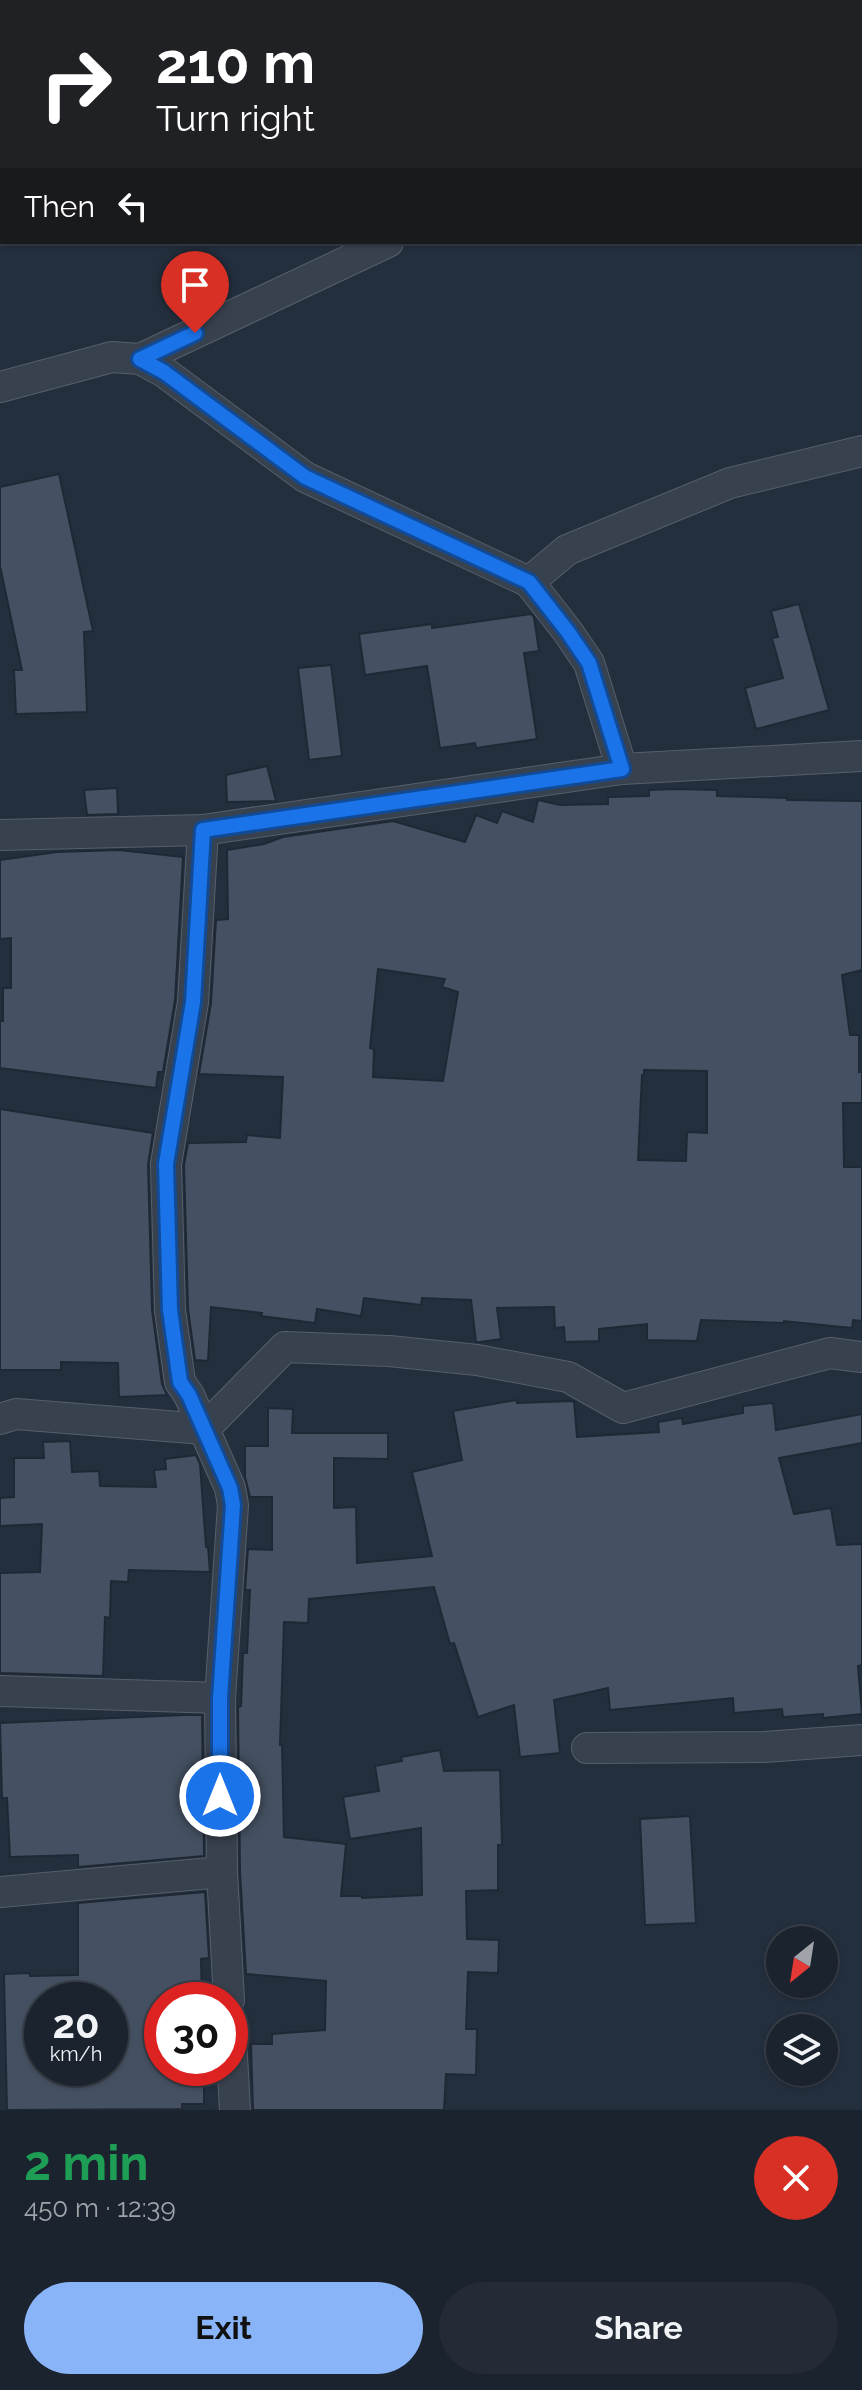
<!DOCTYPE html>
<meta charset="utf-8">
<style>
:root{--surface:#1b232e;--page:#242b36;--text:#f1f3f6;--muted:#a0a4aa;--line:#39404a;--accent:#8ab4f8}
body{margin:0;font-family:Raleway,sans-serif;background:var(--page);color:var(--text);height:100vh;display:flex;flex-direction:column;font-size:30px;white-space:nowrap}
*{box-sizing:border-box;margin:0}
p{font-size:26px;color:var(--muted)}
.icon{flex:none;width:44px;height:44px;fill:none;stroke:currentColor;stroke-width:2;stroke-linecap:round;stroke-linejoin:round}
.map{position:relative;height:2110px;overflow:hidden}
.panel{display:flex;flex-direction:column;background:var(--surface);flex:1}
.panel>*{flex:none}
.guide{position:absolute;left:0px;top:0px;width:862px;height:244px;box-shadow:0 2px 6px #0004,0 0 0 2px var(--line);background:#202124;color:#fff;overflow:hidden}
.needle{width:52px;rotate:210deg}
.fabs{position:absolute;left:766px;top:1926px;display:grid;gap:16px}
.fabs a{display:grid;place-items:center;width:72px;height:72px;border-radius:50%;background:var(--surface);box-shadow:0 2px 6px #0004,0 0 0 2px var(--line);font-size:40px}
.speed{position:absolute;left:24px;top:1982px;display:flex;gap:16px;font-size:40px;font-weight:700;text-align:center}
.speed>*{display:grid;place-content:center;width:104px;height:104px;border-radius:50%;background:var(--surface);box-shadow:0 2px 6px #0004,0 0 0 2px var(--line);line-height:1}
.speed small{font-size:20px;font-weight:400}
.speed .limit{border:12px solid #d22;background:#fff;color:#111}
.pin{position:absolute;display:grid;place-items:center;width:68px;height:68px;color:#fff;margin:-82px -34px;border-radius:50% 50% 50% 0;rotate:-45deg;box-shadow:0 0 8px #0007}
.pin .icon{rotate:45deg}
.me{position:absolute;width:88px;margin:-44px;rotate:0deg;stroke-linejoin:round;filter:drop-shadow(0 0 6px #0008)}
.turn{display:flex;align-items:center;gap:28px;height:168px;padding:0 24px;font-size:36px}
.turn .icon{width:104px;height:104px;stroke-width:2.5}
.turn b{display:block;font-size:56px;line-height:68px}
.then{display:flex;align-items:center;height:76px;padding:0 24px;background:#0003;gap:16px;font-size:30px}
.round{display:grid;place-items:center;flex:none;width:84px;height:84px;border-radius:42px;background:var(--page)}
.headline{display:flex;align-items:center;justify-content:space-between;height:136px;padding:0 24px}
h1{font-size:48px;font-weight:700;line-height:60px;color:#1e9e55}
.cta{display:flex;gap:16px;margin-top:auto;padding:16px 24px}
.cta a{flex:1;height:92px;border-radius:48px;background:var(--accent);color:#111;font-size:32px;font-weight:700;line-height:92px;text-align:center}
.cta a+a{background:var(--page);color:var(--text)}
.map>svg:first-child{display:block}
</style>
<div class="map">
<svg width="862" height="2110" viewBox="0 0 862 2110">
<rect width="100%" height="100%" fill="#242f3e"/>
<g fill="#455162" stroke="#1f2835" stroke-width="2" fill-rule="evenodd">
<path d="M 59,474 L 93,631 L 84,632 L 87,712 L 16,714 L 14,670 L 22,670 L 0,566 L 0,487 Z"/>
<path d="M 799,604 L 829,710 L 756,729 L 745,688 L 783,678 L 772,638 L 778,637 L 771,611 Z"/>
<path d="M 531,614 L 534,617 L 539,651 L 524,653 L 537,739 L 476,748 L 475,743 L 440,748 L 427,666 L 365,675 L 359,634 L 432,624 L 432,628 Z"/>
<path d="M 331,665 L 342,756 L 309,760 L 298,668 Z"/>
<path d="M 267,766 L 276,801 L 227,802 L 226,775 Z"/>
<path d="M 117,788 L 118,814 L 87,815 L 84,790 Z"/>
<path d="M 676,789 L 717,790 L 717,796 L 787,798 L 787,800 L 862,801 L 862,970 L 842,975 L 850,1035 L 859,1035 L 859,1072 L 862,1072 L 862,1103 L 843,1103 L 844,1167 L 862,1167 L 862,1321 L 853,1320 L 852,1328 L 784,1321 L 784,1323 L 701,1320 L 697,1341 L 647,1340 L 647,1324 L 599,1329 L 599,1341 L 565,1342 L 564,1327 L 555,1328 L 554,1307 L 497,1308 L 501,1339 L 480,1342 L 476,1342 L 471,1300 L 422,1298 L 421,1305 L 364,1298 L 361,1316 L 317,1309 L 315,1323 L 261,1316 L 262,1313 L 211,1307 L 208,1361 L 195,1360 L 188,1309 L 184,1165 L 188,1143 L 246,1142 L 247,1135 L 280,1138 L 283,1077 L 199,1074 L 211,1003 L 216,920 L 228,919 L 227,850 L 264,844 L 283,837 L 393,821 L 465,842 L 476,815 L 497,823 L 502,811 L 533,822 L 538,800 L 560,805 L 608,804 L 608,797 L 649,796 L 649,790 ZM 378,969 L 445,979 L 442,987 L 458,992 L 443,1081 L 373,1077 L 374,1049 L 370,1048 ZM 644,1070 L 707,1071 L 707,1133 L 687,1132 L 686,1161 L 638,1160 L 642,1075 L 644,1075 Z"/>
<path d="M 119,850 L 183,857 L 175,1000 L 163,1072 L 158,1072 L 156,1088 L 0,1068 L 0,1021 L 3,1021 L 3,988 L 11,988 L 11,938 L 0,939 L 0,860 L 57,852 Z"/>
<path d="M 0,1109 L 153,1133 L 148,1164 L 152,1310 L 162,1384 L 167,1395 L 119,1397 L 118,1363 L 61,1362 L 61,1370 L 0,1370 Z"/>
<path d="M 516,1400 L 517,1403 L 574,1401 L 577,1437 L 659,1432 L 658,1422 L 682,1418 L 683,1424 L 743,1413 L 743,1406 L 773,1403 L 776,1430 L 862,1414 L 862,1443 L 779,1458 L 794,1514 L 831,1508 L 837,1545 L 862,1544 L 862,1665 L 858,1666 L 862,1714 L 823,1718 L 823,1714 L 783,1717 L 782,1709 L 734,1713 L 733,1698 L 610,1710 L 608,1688 L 554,1700 L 560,1753 L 520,1757 L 514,1705 L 478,1717 L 454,1643 L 450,1644 L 434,1587 L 309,1599 L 308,1623 L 284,1622 L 280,1745 L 282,1745 L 284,1837 L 346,1844 L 341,1896 L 362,1896 L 362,1898 L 422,1895 L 421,1828 L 350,1839 L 343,1797 L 379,1791 L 375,1766 L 402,1761 L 401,1757 L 440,1750 L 444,1771 L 500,1770 L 502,1845 L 498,1845 L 498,1890 L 466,1891 L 467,1939 L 499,1940 L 498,1973 L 468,1972 L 466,2029 L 477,2029 L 476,2075 L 446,2074 L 444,2110 L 253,2110 L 251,2044 L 272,2044 L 272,2034 L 325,2030 L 326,1981 L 246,1974 L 240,1871 L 238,1707 L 241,1706 L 243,1653 L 247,1653 L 250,1590 L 245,1590 L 248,1549 L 272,1550 L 272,1497 L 250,1497 L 245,1477 L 245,1446 L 268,1446 L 268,1408 L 293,1409 L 292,1433 L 388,1433 L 388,1459 L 334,1458 L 334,1508 L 356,1507 L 357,1563 L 432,1556 L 412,1472 L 462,1460 L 453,1411 Z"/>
<path d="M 70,1441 L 72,1472 L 99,1471 L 100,1486 L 156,1487 L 154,1470 L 166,1469 L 165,1459 L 196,1455 L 200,1464 L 206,1547 L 208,1547 L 210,1572 L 129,1570 L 128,1582 L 111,1581 L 110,1618 L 105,1617 L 103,1676 L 0,1673 L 0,1573 L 40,1572 L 42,1524 L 0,1526 L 0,1498 L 14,1497 L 14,1458 L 44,1458 L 43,1442 Z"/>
<path d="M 184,1715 L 202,1715 L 204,1856 L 78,1867 L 78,1855 L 10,1857 L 7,1798 L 2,1798 L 0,1723 Z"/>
<path d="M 690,1816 L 696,1923 L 645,1925 L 640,1819 Z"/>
<path d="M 205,1892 L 209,1958 L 201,1959 L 202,2000 L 162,2000 L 162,2068 L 178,2068 L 179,2073 L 204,2073 L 204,2104 L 182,2104 L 182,2109 L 7,2110 L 4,1974 L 30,1973 L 30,1976 L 78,1975 L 78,1903 ZM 42,2000 L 110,2000 L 110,2068 L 42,2068 Z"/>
</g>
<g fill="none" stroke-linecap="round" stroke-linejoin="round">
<g stroke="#565f6c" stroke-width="32">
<g id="minor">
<path d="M 597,0 L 599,2"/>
<path d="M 184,2 L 188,0"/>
<path d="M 833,2 L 837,0"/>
<path d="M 0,83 L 2,82"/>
<path d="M 860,196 L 862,198"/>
<path d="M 140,359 L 388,242"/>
<path d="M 0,387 L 112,357 L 140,359 L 164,372 L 305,477 L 529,582 L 568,632 L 589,663 L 622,769"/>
<path d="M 529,582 L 567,550 L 730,483 L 862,451"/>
<path d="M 203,830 L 193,1002 L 166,1164 L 170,1310 L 180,1382 L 189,1395 L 230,1488 L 233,1505 L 220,1698 L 222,1872 L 229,2000"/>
<path d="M 0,835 L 203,830 L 622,769 L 862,756"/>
<path d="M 0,1419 L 16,1414 L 204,1429 L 285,1347 L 389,1351 L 477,1360 L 568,1377 L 623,1408 L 830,1353 L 862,1357"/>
<path d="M 0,1691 L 220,1698"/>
<path d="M 587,1748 L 764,1747 L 862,1740"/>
<path d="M 0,1892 L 222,1872"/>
<path d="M 230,2021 L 235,2110"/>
</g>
</g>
<use href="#minor" stroke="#38414e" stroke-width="30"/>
</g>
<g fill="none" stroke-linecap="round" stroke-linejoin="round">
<g stroke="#114b97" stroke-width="20">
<path id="route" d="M 195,333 L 140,359 L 164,372 L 305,477 L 529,582 L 568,632 L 589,663 L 622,769 L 203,830 L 193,1002 L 166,1164 L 170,1310 L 180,1382 L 189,1395 L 230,1488 L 233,1505 L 220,1698 L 220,1796"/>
</g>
<use href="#route" stroke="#1a73e8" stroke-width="14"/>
</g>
</svg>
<div class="fabs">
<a><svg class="needle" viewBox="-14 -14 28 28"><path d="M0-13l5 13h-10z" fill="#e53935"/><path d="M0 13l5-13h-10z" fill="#a0a4aa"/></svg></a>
<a><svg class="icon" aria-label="layers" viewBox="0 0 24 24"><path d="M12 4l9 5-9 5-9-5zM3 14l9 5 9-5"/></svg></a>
</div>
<div class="speed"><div>20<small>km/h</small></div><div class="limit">30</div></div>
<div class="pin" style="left:195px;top:333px;background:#d93025"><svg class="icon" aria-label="arrive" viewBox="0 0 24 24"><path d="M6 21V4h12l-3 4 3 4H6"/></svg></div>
<svg class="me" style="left:220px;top:1796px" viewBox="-20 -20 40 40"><circle r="17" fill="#1a73e8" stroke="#fff" stroke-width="3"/><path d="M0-11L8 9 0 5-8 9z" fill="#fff"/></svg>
<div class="guide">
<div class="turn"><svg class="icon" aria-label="right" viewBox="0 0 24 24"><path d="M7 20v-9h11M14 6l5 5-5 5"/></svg><div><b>210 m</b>Turn right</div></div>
<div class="then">Then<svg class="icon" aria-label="left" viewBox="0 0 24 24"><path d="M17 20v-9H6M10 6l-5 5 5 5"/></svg></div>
</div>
</div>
<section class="panel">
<div class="headline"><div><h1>2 min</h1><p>450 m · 12:39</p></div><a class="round" style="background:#d93025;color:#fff"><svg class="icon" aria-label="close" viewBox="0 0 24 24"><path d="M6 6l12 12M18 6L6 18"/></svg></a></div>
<div class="cta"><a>Exit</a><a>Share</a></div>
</section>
